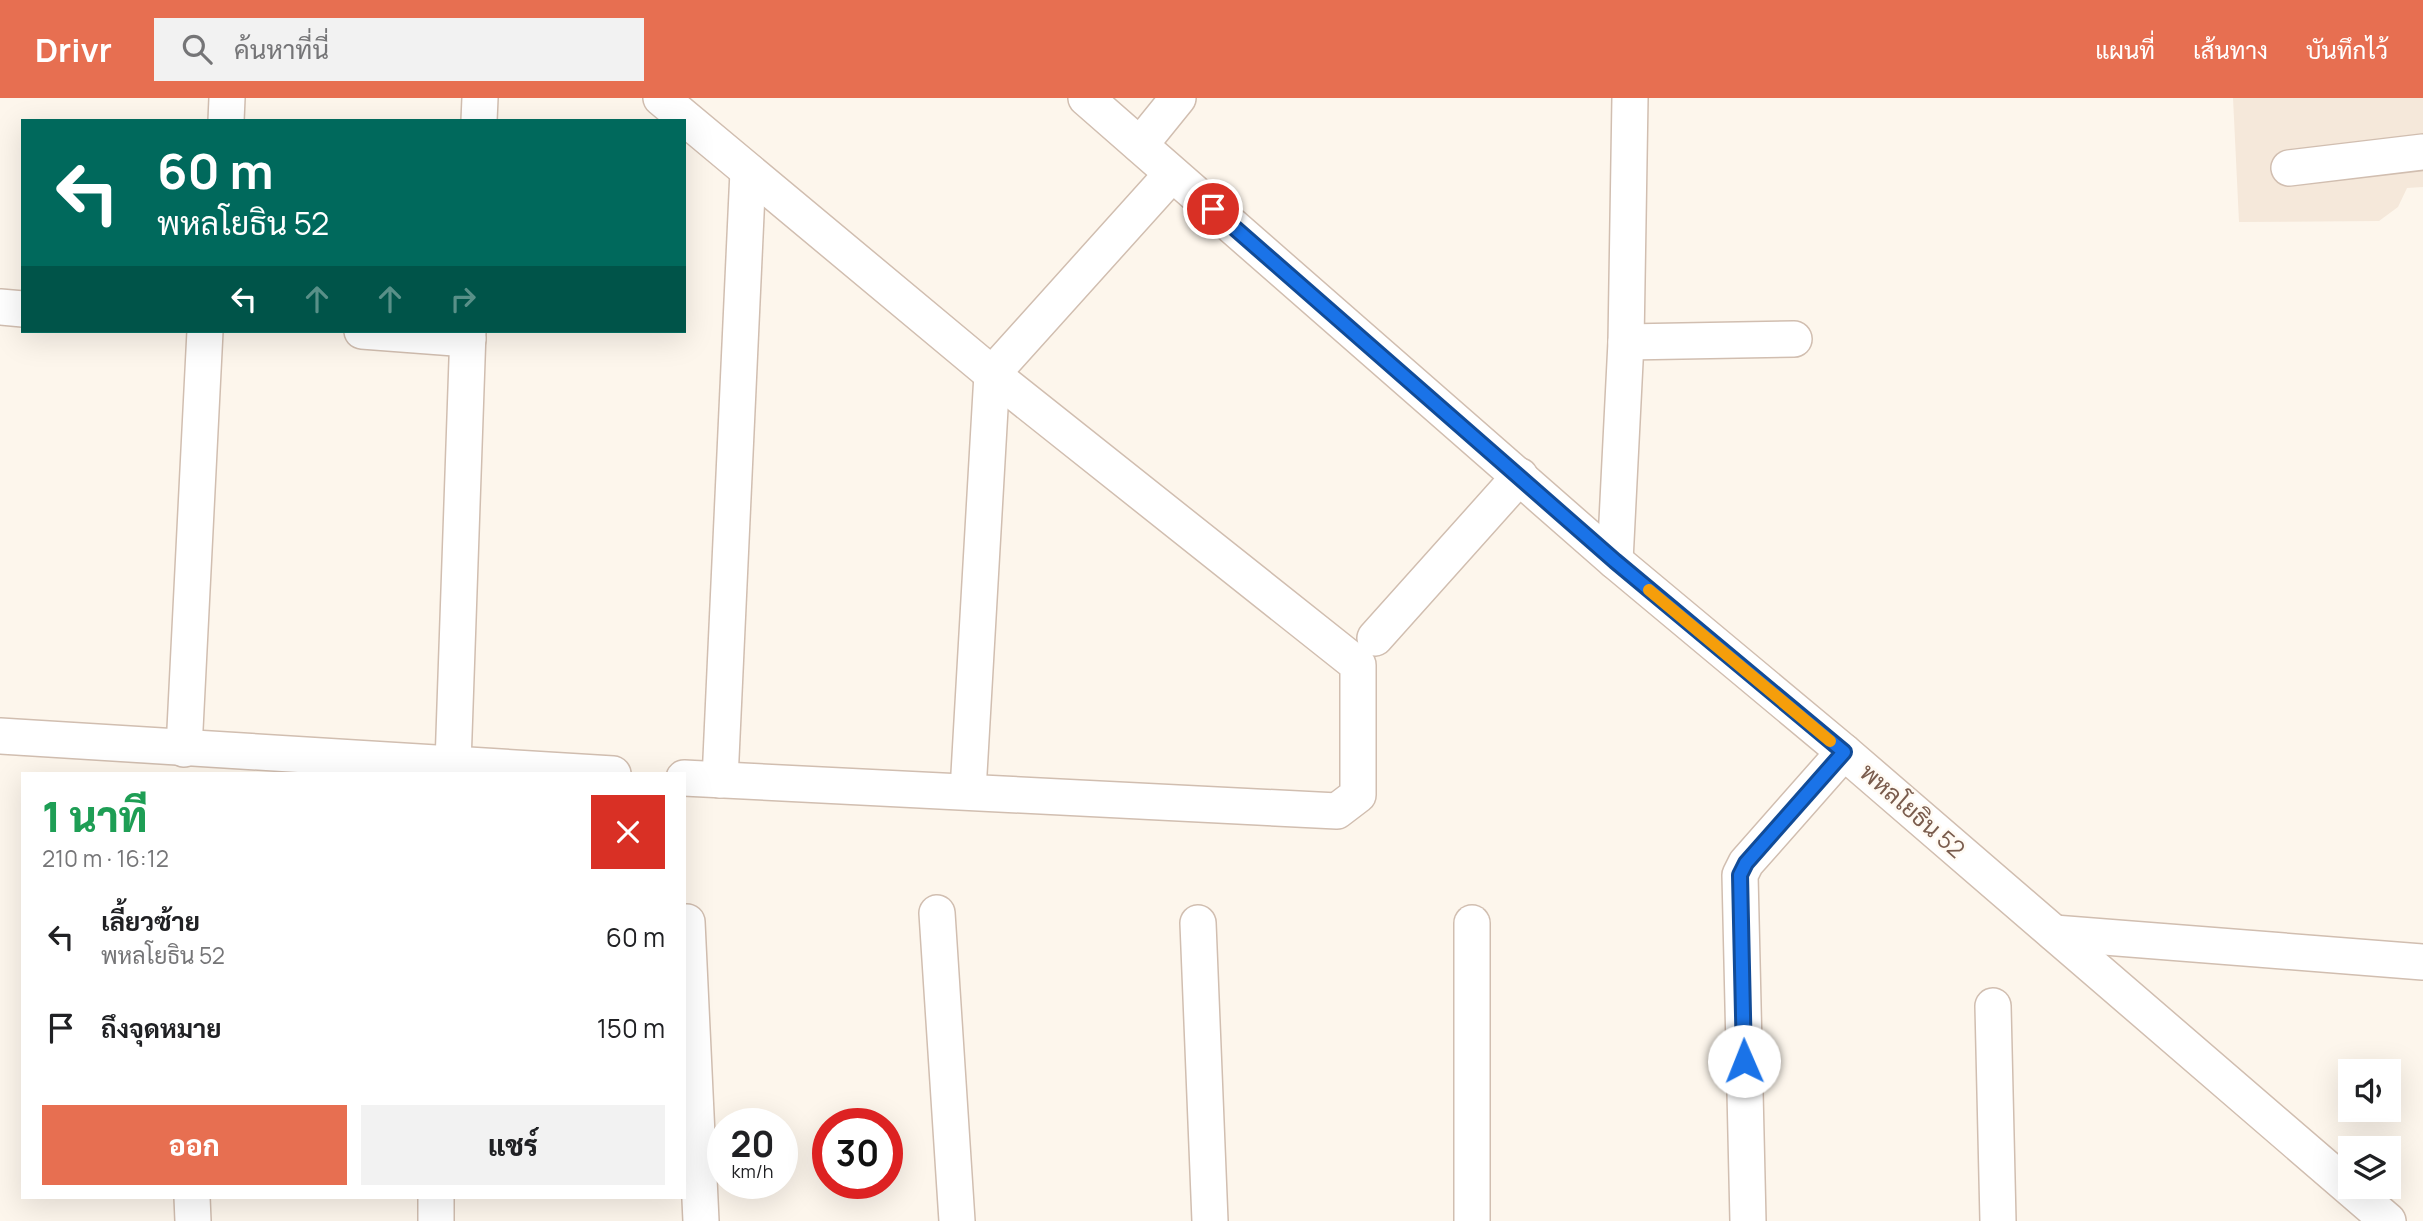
<!DOCTYPE html>
<html lang="th">
<meta charset="utf-8">
<style>
:root{--surface:#fff;--page:#f2f2f2;--text:#202124;--muted:#757577;--accent:#e76f51}
body{margin:0;font-family:Manrope,Sarabun,sans-serif;background:var(--page);color:var(--text);height:100vh;display:flex;flex-direction:column;font-size:26px;white-space:nowrap}
*{box-sizing:border-box;margin:0}
p{font-size:23px;color:var(--muted)}
.icon{flex:none;width:38px;height:38px;fill:none;stroke:currentColor;stroke-width:2;stroke-linecap:round;stroke-linejoin:round}
.map{position:relative;flex:1;overflow:hidden}
.sheet{position:absolute;left:21px;top:674px;width:665px;height:427px;display:flex;flex-direction:column;background:var(--surface);border-radius:0px;box-shadow:0 7px 28px #0002}
.sheet>*{flex:none}
.guide{position:absolute;left:21px;top:21px;width:665px;height:214px;border-radius:0px;box-shadow:0 7px 28px #0002;background:#00695c;color:#fff;overflow:hidden}
.tools{position:absolute;left:2338px;top:961px;display:grid;gap:14px}
.tools a{display:grid;place-items:center;width:63px;height:63px;border-radius:0px;background:var(--surface);box-shadow:0 7px 28px #0002;font-size:35px}
.speed{position:absolute;left:707px;top:1010px;display:flex;gap:14px;font-size:35px;font-weight:700;text-align:center}
.speed>*{display:grid;place-content:center;width:91px;height:91px;border-radius:50%;background:var(--surface);box-shadow:0 7px 28px #0002;line-height:1}
.speed small{font-size:18px;font-weight:400}
.speed .limit{border:10px solid #d22;background:#fff;color:#111}
.pin{position:absolute;display:grid;place-items:center;width:60px;height:60px;color:#fff;margin:-30px;border:4px solid #fff;border-radius:50%;box-shadow:0 2px 7px #0007}
.me{position:absolute;width:77px;margin:-38px;rotate:359deg;stroke-linejoin:round;filter:drop-shadow(0 0 5px #0008)}
.turn{display:flex;align-items:center;gap:24px;height:147px;padding:0 21px;font-size:32px}
.turn .icon{width:91px;height:91px;stroke-width:2.5}
.turn b{display:block;font-size:49px;line-height:60px}
.lanes{display:flex;align-items:center;height:66px;padding:0 21px;background:#0003;justify-content:center;gap:35px;direction:ltr}
.lanes .off{opacity:.35}
.round{display:grid;place-items:center;flex:none;width:74px;height:74px;border-radius:0px;background:var(--page)}
.head{display:flex;align-items:center;justify-content:space-between;height:119px;padding:0 21px}
h1{font-size:42px;font-weight:800;line-height:52px;color:#1e9e55}
.action{display:flex;gap:14px;margin-top:auto;padding:14px 21px}
.action a{flex:1;height:80px;border-radius:0px;background:var(--accent);color:#fff;font-size:28px;font-weight:800;line-height:80px;text-align:center}
.action a+a{background:var(--page);color:var(--text)}
ul{padding:0;list-style:none}
li{display:flex;align-items:center;gap:21px;height:91px;padding:0 21px}
li div{flex:1}
li b{display:block;font-size:26px}
li em{font-style:normal}
header{display:flex;align-items:center;gap:42px;box-sizing:border-box;height:98px;padding:0 35px;background:var(--accent);color:#fff}
header strong{font-size:33px}
nav{display:flex;gap:38px;margin-inline-start:auto;font-size:24px}
.search{width:490px;height:63px;background:var(--page);display:flex;align-items:center;gap:18px;box-sizing:border-box;padding:0 24px;border-radius:0px;color:var(--muted);font-size:26px}
.map>svg:first-child{display:block}
</style>
<header>
<strong>Drivr</strong>
<div class="search"><svg class="icon" aria-label="search" viewBox="0 0 24 24"><circle cx="10" cy="10" r="6"/><path d="M15 15l6 6"/></svg>ค้นหาที่นี่</div>
<nav><a>แผนที่</a><a>เส้นทาง</a><a>บันทึกไว้</a></nav>
</header>
<div class="map">
<svg width="2423" height="1123" viewBox="0 0 2423 1123">
<rect width="100%" height="100%" fill="#fdf6ec"/>
<path fill="#f5e8da" d="M 2233,0 L 2423,0 L 2423,89 L 2407,90 L 2398,109 L 2379,123 L 2239,124 Z"/>
<g fill="none" stroke-linecap="round" stroke-linejoin="round">
<g stroke="#d1beb0" stroke-width="38">
<g id="minor">
<path d="M 661,0 L 992,276 L 1358,567 L 1358,697 L 1337,713 L 684,680"/>
<path d="M 1086,0 L 1615,463 L 1844,654 L 2388,1123"/>
<path d="M 226,23 L 227,0"/>
<path d="M 479,23 L 480,0"/>
<path d="M 1140,47 L 1178,0"/>
<path d="M 2289,70 L 2423,54"/>
<path d="M 0,209 L 23,211"/>
<path d="M 362,233 L 468,241"/>
<path d="M 1626,244 L 1794,241"/>
<path d="M 1615,463 L 1626,244 L 1630,0"/>
<path d="M 1375,540 L 1520,378"/>
<path d="M 0,638 L 613,676"/>
<path d="M 184,651 L 205,233"/>
<path d="M 453,666 L 468,233"/>
<path d="M 720,682 L 748,73"/>
<path d="M 968,693 L 992,276 L 1172,76"/>
<path d="M 937,815 L 957,1123"/>
<path d="M 687,824 L 701,1123"/>
<path d="M 1198,825 L 1210,1123"/>
<path d="M 1472,825 L 1472,1123"/>
<path d="M 2054,835 L 2423,864"/>
<path d="M 1993,908 L 1998,1123"/>
<path d="M 192,1099 L 193,1123"/>
<path d="M 436,1099 L 436,1123"/>
<path d="M 1748,1123 L 1740,777 L 1746,765 L 1844,654"/>
</g>
</g>
<use href="#minor" stroke="#fff" stroke-width="35"/>
</g>
<g fill="none" stroke-linecap="round" stroke-linejoin="round">
<g stroke="#114b97" stroke-width="18">
<path id="route" d="M 1213,111 L 1615,463 L 1844,654 L 1746,765 L 1740,777 L 1744,963"/>
</g>
<use href="#route" stroke="#1a73e8" stroke-width="12"/>
<path stroke="#f59e0b" stroke-width="12" d="M 1649,492 L 1830,643"/>
</g>
<g text-anchor="middle" stroke-width="5" stroke-linejoin="round" paint-order="stroke">
<g font-size="24" fill="#7a5c4d" stroke="#fffaf3">
<text transform="translate(1912 713) rotate(41)" y="8">พหลโยธิน 52</text>
</g>
</g>
</svg>
<div class="tools">
<a><svg class="icon" aria-label="sound" viewBox="0 0 24 24"><path d="M4 9h4l5-4v14l-5-4H4zM17 9q2 3 0 6"/></svg></a>
<a><svg class="icon" aria-label="layers" viewBox="0 0 24 24"><path d="M12 4l9 5-9 5-9-5zM3 14l9 5 9-5"/></svg></a>
</div>
<div class="speed"><div>20<small>km/h</small></div><div class="limit">30</div></div>
<div class="pin" style="left:1213px;top:111px;background:#d93025"><svg class="icon" aria-label="arrive" viewBox="0 0 24 24"><path d="M6 21V4h12l-3 4 3 4H6"/></svg></div>
<svg class="me" style="left:1744px;top:963px" viewBox="-20 -20 40 40"><circle r="19" fill="#fff"/><path d="M0-13L10 11 0 6-10 11z" fill="#1a73e8"/></svg>
<div class="guide">
<div class="turn"><svg class="icon" aria-label="left" viewBox="0 0 24 24"><path d="M17 20v-9H6M10 6l-5 5 5 5"/></svg><div><b>60 m</b>พหลโยธิน 52</div></div>
<div class="lanes"><svg class="icon" aria-label="left" viewBox="0 0 24 24"><path d="M17 20v-9H6M10 6l-5 5 5 5"/></svg><svg class="icon off" aria-label="ahead" viewBox="0 0 24 24"><path d="M12 20V5M6 11l6-6 6 6"/></svg><svg class="icon off" aria-label="ahead" viewBox="0 0 24 24"><path d="M12 20V5M6 11l6-6 6 6"/></svg><svg class="icon off" aria-label="right" viewBox="0 0 24 24"><path d="M7 20v-9h11M14 6l5 5-5 5"/></svg></div>
</div>
<section class="sheet">
<div class="head"><div><h1>1 นาที</h1><p>210 m · 16:12</p></div><a class="round" style="background:#d93025;color:#fff"><svg class="icon" aria-label="close" viewBox="0 0 24 24"><path d="M6 6l12 12M18 6L6 18"/></svg></a></div>
<ul>
<li><svg class="icon" aria-label="left" viewBox="0 0 24 24"><path d="M17 20v-9H6M10 6l-5 5 5 5"/></svg><div><b>เลี้ยวซ้าย</b><p>พหลโยธิน 52</p></div><em>60 m</em></li>
<li><svg class="icon" aria-label="arrive" viewBox="0 0 24 24"><path d="M6 21V4h12l-3 4 3 4H6"/></svg><div><b>ถึงจุดหมาย</b></div><em>150 m</em></li>
</ul>
<div class="action"><a>ออก</a><a>แชร์</a></div>
</section>
</div>
